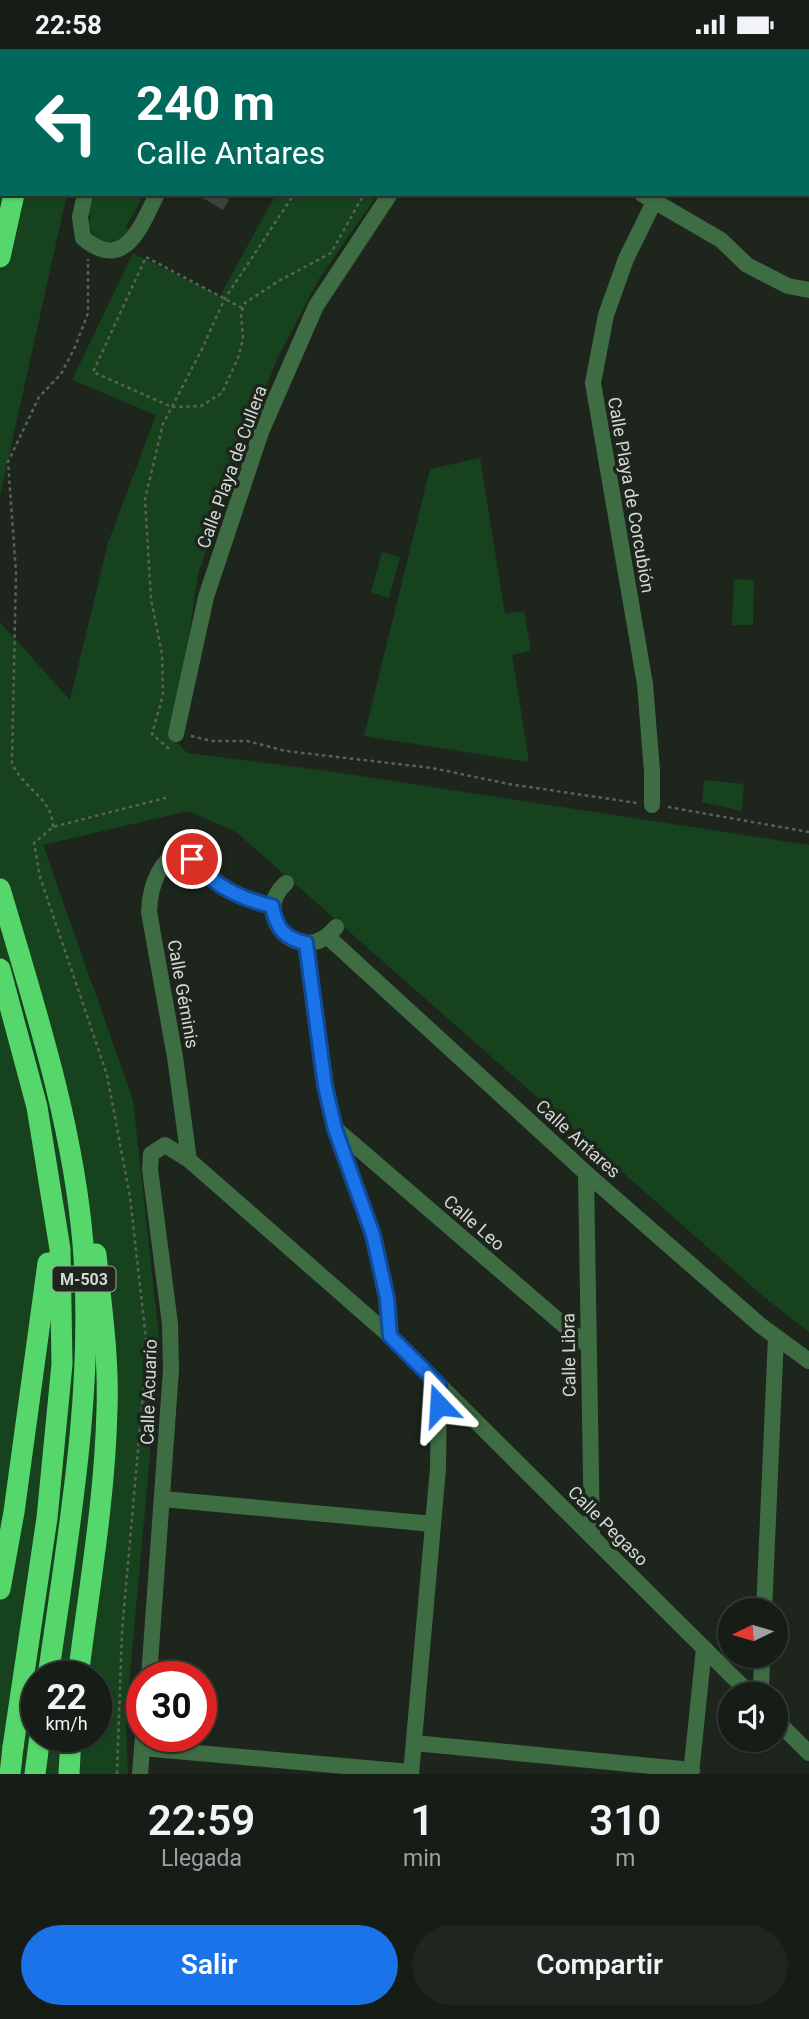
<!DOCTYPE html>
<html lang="es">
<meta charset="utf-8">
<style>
:root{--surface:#161c16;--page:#1f251f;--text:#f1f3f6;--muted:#9ea1a1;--line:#353a35;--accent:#1a73e8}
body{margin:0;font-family:Roboto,sans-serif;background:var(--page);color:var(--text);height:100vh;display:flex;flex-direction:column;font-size:26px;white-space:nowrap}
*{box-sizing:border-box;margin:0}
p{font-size:23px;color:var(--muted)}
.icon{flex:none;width:38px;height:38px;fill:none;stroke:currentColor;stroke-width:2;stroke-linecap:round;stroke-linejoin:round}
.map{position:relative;height:1725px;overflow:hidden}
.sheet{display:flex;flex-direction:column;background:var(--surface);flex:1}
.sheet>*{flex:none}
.banner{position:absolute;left:0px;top:0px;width:810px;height:147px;box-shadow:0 2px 5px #0004,0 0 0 2px var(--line);background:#00695c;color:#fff;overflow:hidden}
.needle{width:46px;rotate:265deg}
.tools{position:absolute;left:718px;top:1549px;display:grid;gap:14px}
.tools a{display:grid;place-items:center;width:70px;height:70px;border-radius:50%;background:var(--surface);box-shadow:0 2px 5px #0004,0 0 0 2px var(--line);font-size:35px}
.speed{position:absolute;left:21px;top:1612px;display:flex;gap:14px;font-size:35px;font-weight:700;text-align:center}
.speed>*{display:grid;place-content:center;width:91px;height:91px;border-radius:50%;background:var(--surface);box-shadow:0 2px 5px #0004,0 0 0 2px var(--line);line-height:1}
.speed small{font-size:18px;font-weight:400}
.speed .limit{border:10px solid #d22;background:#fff;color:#111}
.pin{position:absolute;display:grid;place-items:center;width:60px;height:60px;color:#fff;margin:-30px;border:4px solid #fff;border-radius:50%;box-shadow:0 2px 7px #0007}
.me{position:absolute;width:77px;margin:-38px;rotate:340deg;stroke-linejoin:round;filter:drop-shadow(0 0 5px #0008)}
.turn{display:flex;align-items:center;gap:24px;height:147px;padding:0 21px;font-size:32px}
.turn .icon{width:91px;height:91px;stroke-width:2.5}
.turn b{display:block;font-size:49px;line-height:60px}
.eta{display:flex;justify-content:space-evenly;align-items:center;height:119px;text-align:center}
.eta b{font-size:42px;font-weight:600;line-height:49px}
.cta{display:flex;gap:14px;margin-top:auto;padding:14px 21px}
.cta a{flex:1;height:80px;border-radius:42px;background:var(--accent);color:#fff;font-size:28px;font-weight:600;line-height:80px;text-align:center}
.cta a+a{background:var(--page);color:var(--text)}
.status{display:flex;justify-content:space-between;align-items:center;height:49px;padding:0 35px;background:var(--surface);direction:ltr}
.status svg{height:19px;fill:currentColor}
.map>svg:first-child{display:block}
</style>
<div class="status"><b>22:58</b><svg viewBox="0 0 49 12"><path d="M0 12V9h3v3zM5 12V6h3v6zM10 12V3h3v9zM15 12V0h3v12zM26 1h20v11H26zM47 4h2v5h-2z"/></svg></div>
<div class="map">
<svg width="809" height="1725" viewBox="0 0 809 1725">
<rect width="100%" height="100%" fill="#1d251d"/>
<g fill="#17421e" fill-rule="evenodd">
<path d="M 0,0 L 99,0 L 2,2 L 2,145 L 67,145 L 0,447 Z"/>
<path d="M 91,145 L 144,145 L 126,178 L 130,182 L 121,192 L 106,193 L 94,188 L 89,176 L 91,166 L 87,165 Z"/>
<path d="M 276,145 L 378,145 L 319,230 L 277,310 L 238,412 L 198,525 L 174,690 L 187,704 L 328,722 L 809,796 L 809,1283 L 764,1248 L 236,783 L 188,762 L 43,796 L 133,1051 L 160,1296 L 126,1669 L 128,1725 L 0,1725 L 0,573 L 70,651 L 108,494 L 156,366 L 72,331 L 133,204 L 220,247 ZM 37,1628 L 96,1628 L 96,1687 L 37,1687 Z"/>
<path d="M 480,409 L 505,565 L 524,562 L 531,602 L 512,606 L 529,713 L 364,687 L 430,420 Z"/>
<path d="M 382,503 L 400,508 L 389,549 L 371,543 Z"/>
<path d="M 734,530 L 754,531 L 753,576 L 732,576 Z"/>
<path d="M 704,731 L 744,735 L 742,762 L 702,753 Z"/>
</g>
<path fill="#3c453d" d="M 196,145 L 220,145 L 229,151 L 223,161 Z"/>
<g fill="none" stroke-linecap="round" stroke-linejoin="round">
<g stroke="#5a615a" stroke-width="2.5" stroke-dasharray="3.5 3.5" stroke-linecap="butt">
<path d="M 394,2 L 395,0"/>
<path d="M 431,2 L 432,0"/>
<path d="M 242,259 L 146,208 L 93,323 L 172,358 L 201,357 L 222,344 L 238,309 L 243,290 L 241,264 L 245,254 L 277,233 L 331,204 L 364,145"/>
<path d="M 191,687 L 212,692 L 247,692 L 286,702 L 432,719 L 509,735 L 637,754"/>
<path d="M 169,700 L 152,685 L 163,646 L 162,605 L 151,550 L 145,450 L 163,375 L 201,302 L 224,251 L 294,145"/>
<path d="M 668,758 L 809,783"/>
<path d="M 53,778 C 53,749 22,739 12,714 L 16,523 L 8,413 L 39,348 L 61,325 L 75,298 L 88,264 L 88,210"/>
<path d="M 117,1725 L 122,1582 L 147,1299 L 130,1148 L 107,1026 L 40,828 L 34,794 L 53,778 L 169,748"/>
</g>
<g stroke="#3e6d44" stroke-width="16">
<path d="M 114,2 L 115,0"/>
<path d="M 247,2 L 248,0"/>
<path d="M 517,2 L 519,0"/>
<path d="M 85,145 L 80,168 L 83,189 C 125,224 141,177 157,145"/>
<path d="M 642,145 L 721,191 L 747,216 L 788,237 L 809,241"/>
<path d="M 176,685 L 206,548 L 261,383 L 316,257 L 390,145"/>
<path d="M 652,756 L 652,722 L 645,635 L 593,334 L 606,266 L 626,210 L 654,153"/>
<path d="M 286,834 C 248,868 302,921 336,878"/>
<path d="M 328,888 L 586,1124 L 760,1276 L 809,1312"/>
<path d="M 306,894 L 325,1037 L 335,1080 L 373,1186 L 386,1249 L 390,1287 L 750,1645"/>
<path d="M 337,1081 L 588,1297"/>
<path d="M 189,1111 L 175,1008 L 149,863 C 150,835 159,813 183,798 C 207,829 233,849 272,857"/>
<path d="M 586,1124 L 592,1488"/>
<path d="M 163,1450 L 433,1475"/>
<path d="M 764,1561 L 776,1288"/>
<path d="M 149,1628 L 171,1321 L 170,1275 L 150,1120 L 151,1105 L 165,1096 L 189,1111 L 390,1287"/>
<path d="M 761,1645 L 762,1606"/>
<path d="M 775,1670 L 809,1704"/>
<path d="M 414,1694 L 692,1721"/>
<path d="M 142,1699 L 411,1723"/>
<path d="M 140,1725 L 143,1687"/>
<path d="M 411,1725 L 438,1419 L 439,1336"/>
<path d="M 691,1725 L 704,1599"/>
</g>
<g stroke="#56d76c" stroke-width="21">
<path d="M 22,2 L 23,0"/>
<path d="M 45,2 L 45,0"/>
<path d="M 0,103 L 2,95"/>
<path d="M 0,208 L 14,145"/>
<path d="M 0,840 C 34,956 73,1074 83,1195 C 95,1340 68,1485 48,1628"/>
<path d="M 0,920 L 37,1058 L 60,1200 L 62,1315 L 47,1469 L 13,1698"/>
<path d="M 0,1540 L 14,1463 L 48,1214"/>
<path d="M 78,1628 C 89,1539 105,1450 107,1360 C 109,1308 101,1256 96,1205"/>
<path d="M 35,1725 L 40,1687"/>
<path d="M 69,1725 L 71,1687"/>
</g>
<path stroke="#56d76c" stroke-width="21" d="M 10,1725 L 13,1698"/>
</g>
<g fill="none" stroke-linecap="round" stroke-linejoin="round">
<g stroke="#114b97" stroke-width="18">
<path id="route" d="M 192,810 C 212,836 240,850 272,857 C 276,879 285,890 306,894 L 325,1037 L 335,1080 L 373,1186 L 387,1249 L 390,1287 L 439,1336 L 439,1356"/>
</g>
<use href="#route" stroke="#1a73e8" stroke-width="12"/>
</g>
<g text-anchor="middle" stroke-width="7" stroke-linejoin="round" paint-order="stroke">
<rect fill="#1d251d" stroke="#9ca29c" stroke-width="2" x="52.5" y="1217.5" width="63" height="25" rx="5"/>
<g font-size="16" font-weight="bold" fill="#d3d8d3">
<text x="84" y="1236">M-503</text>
</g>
<g font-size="18" fill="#d3d8d3" stroke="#1d251d">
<text transform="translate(232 418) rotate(-70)" y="6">Calle Playa de Cullera</text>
<text transform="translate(631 446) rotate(80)" y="6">Calle Playa de Corcubión</text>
<text transform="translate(183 945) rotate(80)" y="6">Calle Géminis</text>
<text transform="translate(578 1090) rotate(42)" y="6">Calle Antares</text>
<text transform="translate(474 1174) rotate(41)" y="6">Calle Leo</text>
<text transform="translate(569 1306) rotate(-91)" y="6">Calle Libra</text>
<text transform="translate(149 1343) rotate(-88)" y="6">Calle Acuario</text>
<text transform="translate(608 1477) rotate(45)" y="6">Calle Pegaso</text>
</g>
</g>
</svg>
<div class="tools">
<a><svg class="needle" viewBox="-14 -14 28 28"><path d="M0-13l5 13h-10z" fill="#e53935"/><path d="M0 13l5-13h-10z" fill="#9ea1a1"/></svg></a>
<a><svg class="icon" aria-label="sound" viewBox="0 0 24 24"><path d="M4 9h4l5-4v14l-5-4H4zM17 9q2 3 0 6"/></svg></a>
</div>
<div class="speed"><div>22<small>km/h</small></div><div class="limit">30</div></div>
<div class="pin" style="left:192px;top:810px;background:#d93025"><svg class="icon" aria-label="arrive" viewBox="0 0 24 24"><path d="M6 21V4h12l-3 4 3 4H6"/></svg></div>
<svg class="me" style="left:439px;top:1356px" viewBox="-20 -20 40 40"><path d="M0-17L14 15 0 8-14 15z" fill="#1a73e8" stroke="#fff" stroke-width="4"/></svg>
<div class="banner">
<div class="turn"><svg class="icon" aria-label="left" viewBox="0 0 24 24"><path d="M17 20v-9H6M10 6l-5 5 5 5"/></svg><div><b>240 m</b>Calle Antares</div></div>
</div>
</div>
<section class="sheet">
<div class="eta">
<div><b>22:59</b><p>Llegada</p></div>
<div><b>1</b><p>min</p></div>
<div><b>310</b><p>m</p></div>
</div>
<div class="cta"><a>Salir</a><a>Compartir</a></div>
</section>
